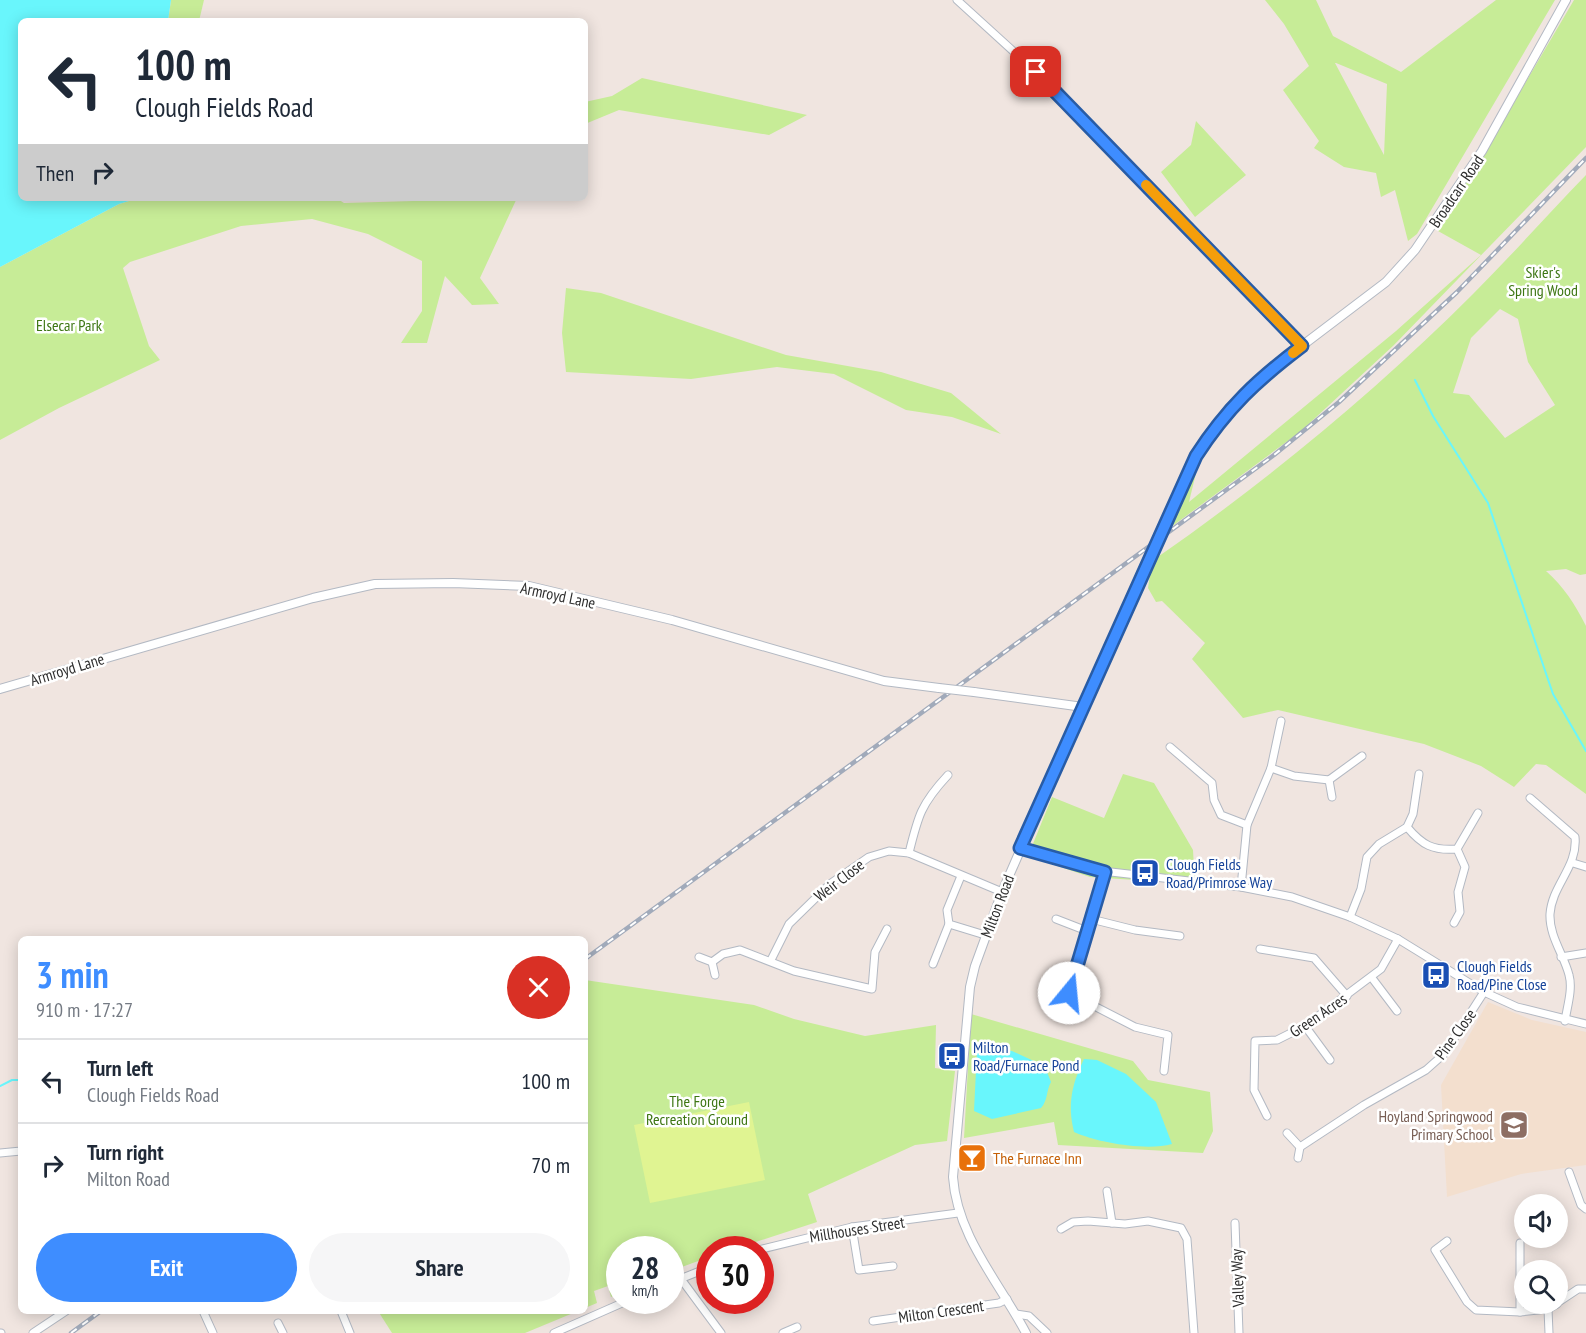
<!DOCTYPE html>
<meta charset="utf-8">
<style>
:root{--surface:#fff;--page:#f6f6f7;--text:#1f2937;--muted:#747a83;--line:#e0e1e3;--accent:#3e8dff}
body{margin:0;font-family:"PT Sans Narrow",sans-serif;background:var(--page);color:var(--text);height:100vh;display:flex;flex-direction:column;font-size:22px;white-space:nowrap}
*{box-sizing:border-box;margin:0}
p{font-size:20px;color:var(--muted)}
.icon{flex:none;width:33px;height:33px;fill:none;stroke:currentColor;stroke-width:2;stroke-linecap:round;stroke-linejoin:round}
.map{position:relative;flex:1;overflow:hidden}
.sheet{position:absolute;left:18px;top:936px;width:570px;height:378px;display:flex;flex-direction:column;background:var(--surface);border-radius:9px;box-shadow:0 3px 15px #0003}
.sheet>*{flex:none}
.guide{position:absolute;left:18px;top:18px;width:570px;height:183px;border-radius:9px;box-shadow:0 3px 15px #0003;background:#fff;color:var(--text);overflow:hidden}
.tools{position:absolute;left:1514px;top:1194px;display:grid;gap:12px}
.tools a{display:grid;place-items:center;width:54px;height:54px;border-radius:50%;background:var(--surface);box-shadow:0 3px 15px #0003;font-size:30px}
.speed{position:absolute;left:606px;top:1236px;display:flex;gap:12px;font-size:30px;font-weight:700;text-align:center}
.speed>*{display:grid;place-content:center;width:78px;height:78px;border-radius:50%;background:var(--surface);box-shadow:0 3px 15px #0003;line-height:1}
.speed small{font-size:15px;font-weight:400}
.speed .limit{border:9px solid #d22;background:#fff;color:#111}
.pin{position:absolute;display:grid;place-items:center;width:51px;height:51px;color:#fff;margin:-26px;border-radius:12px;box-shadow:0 3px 9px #0006}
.me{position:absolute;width:66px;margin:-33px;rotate:17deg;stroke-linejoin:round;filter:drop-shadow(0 0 4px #0008)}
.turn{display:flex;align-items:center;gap:21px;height:126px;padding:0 18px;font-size:27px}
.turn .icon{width:78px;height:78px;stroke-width:2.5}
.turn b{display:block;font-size:42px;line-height:51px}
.then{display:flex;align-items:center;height:57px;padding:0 18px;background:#0003;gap:12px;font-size:22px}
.round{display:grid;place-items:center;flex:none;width:63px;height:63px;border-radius:32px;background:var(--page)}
.headline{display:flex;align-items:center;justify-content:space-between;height:102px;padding:0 18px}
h1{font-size:36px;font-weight:700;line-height:45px;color:var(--accent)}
.button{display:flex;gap:12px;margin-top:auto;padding:12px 18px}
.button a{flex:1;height:69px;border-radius:36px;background:var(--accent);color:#fff;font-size:24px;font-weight:700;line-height:69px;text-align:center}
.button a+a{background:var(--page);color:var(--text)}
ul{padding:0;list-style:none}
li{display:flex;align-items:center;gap:18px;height:84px;padding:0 18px;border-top:2px solid var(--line)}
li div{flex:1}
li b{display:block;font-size:22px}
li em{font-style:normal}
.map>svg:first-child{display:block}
</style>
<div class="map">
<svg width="1586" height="1333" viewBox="0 0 1586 1333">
<rect width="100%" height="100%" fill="#f0e5e0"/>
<path fill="#f3dfce" d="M 1488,1002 L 1532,1020 L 1586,1032 L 1586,1165 L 1521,1174 L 1447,1197 L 1441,1085 Z"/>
<g fill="#c7ec97" fill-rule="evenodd">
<path d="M 171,0 L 204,0 L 199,21 L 168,21 Z"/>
<path d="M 1265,0 L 1316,0 L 1333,36 L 1401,72 L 1496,0 L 1555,0 L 1417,234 L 1408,241 L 1395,190 L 1381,197 L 1376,173 L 1344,167 L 1314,148 L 1319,141 L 1283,90 L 1309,66 L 1284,24 ZM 1336,63 L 1387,84 L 1384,155 L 1335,63 Z"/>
<path d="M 1574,0 L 1586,0 L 1586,147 L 1394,345 L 1300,432 L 1167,530 L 1197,469 L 1189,502 L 1396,331 L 1481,255 L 1438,231 Z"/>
<path d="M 642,78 L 807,115 L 769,135 L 619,110 L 585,124 L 585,102 L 612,96 Z"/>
<path d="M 1196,121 L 1246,175 L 1195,217 L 1161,172 L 1191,145 Z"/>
<path d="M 1586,175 L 1586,574 L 1580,575 L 1566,569 L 1546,571 C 1564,587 1575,604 1586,626 L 1586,794 L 1546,765 L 1536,764 L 1514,787 L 1481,766 L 1424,744 L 1278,710 L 1243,718 L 1192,659 L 1205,643 L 1162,601 L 1156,602 L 1148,588 L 1152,561 C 1266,482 1375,392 1473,294 C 1512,255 1548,214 1586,175 ZM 1500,309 L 1518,319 L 1528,362 L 1555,405 L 1505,438 L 1469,395 L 1453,393 L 1471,338 Z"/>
<path d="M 139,198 L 336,198 L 344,203 L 517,198 L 480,278 L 499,304 L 472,305 L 445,276 L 427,343 L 401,343 L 422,311 L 422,261 L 368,234 L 312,219 L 241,226 L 130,262 L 123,268 L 149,346 L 160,360 L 59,408 L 0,440 L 0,267 L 119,204 Z"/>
<path d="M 566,288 L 601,293 L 786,355 L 881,372 L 951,393 L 1001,434 L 952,417 L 906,410 L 834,374 L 777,367 L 691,379 L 566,372 L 562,333 Z"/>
<path d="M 1123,774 L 1154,783 L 1193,850 L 1195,884 L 1090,877 L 1028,856 L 1052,797 L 1104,818 Z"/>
<path d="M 585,980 L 754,1005 L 794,1019 L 865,1036 L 936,1025 L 935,1068 L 955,1071 L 947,1141 L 915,1145 L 808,1194 L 817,1222 L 734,1249 L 710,1250 L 709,1257 L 671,1271 L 670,1250 L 620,1250 L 619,1294 L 611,1297 L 608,1286 L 594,1291 L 597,1303 L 585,1308 Z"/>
<path d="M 971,1014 L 1133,1061 L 1148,1080 L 1210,1092 L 1213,1131 L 1203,1153 L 1058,1145 L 1054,1122 L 964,1138 Z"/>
<path d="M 378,1311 L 578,1311 L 525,1333 L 392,1333 Z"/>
</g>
<path fill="#e0f492" d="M 749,1102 L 765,1180 L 650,1203 L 634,1125 Z"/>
<g fill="#69f6fc">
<path d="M 0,0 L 171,0 L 168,21 L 21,21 L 21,198 L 139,198 L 119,204 L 0,267 Z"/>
<path d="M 984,1047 L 1012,1051 L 1038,1063 L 1043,1062 L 1051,1082 C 1046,1091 1048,1100 1041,1108 L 992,1119 L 974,1111 L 977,1050 Z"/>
<path d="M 1084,1059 L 1097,1060 L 1126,1074 L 1156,1102 L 1172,1144 C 1147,1151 1098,1143 1074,1132 C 1067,1104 1072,1084 1084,1059 Z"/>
</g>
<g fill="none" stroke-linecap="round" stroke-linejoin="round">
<g stroke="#69f6fc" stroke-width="2">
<path d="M 1415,380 L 1433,416 L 1488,503 L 1553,694 L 1586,751"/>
<path d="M 0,1086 L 12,1080 L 21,1080"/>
</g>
<g stroke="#b3b9c3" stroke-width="9">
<g id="minor">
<path d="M 957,0 L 1036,72 L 1302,347"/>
<path d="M 1170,747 L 1212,783 L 1214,800 L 1221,815 L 1247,825"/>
<path d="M 1271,768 L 1294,776 L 1329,780 L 1362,756"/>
<path d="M 1329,780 L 1332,797"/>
<path d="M 1530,798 L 1575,837 C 1578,867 1552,885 1550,914 C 1549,936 1564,955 1569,975 C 1573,989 1567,1007 1565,1021"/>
<path d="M 1407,827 C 1422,845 1433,851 1457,849 L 1478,813"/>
<path d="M 1020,848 L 1085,869 L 1241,887 L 1292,897 L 1350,917 L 1398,939 L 1484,992 L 1517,1007 L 1586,1024"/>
<path d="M 909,853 C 918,816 921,804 948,775"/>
<path d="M 1573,863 L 1586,867"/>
<path d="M 961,876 L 947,910 L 949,924 L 985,935"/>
<path d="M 1241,887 L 1247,825 L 1271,768 L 1281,721"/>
<path d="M 1350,917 L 1361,889 L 1367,857 L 1379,844 L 1407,827 L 1413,814 L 1419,774"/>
<path d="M 1056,919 L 1087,931"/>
<path d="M 1091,919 L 1135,930 L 1180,936"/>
<path d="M 1454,923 L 1460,912 L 1458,892 L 1465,867 L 1457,849"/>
<path d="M 1260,949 L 1314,958 L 1347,996"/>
<path d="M 699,957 L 712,962 L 723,954 L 740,950 L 794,971 L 872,989 L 875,952 L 887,929"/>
<path d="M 1561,957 L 1586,953"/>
<path d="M 771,960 L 789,924 L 830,884 L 869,857 L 889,851 L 909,853 L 1002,892"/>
<path d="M 712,962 L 715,975"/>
<path d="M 933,964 L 949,924"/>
<path d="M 1372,978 L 1397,1011"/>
<path d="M 1050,987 L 1069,993 L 1135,1027 L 1168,1035 L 1164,1071"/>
<path d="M 1069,993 L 1105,872"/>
<path d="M 1305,1026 L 1330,1060"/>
<path d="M 1267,1116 L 1254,1090 L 1255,1041 L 1277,1040 L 1305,1026 L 1381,969 L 1398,939"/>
<path d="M 1287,1133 L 1300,1147 L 1298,1158"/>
<path d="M 1300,1147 L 1364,1105 L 1426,1070 L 1444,1054 L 1484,992"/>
<path d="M 0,1153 L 21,1151"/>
<path d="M 1569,1172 L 1581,1205 L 1586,1209"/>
<path d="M 1107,1191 L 1112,1223"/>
<path d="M 1235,1223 L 1239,1333"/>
<path d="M 852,1227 L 859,1270 L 893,1266"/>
<path d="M 1061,1229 L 1073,1222 L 1088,1221 L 1125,1224 L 1148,1221 L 1181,1228 L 1187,1239 L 1194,1333"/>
<path d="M 1447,1241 L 1435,1250 L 1467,1302 L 1476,1310 L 1520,1312 L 1548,1309 L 1557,1304"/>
<path d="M 758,1250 L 852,1227 L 958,1213"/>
<path d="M 681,1279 L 721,1333"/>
<path d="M 670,1283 L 710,1267"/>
<path d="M 1557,1303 L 1578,1289 L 1586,1289"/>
<path d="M 1548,1309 L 1549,1333"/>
<path d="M 203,1311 L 213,1333"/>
<path d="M 341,1311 L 350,1333"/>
<path d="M 1520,1312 L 1520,1243"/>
<path d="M 1016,1314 L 1029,1316 L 1047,1333"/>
<path d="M 873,1321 L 999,1303 L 1007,1299"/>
<path d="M 278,1323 L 283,1333"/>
<path d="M 0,1333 L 1,1333"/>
<path d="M 33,1333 L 66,1311"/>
<path d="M 554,1333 L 629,1300"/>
<path d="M 783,1333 L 797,1327"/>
</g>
</g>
<g stroke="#b3b9c3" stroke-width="10">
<g id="tertiary">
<path d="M 1161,529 L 1196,456 L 1228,409 L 1274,367 L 1386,282 L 1415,250 L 1482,151 L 1566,0"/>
<path d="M 0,689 L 313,598 L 375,584 L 453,583 L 529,586 L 672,620 L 884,681 L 939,688"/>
<path d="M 974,692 L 1083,707"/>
<path d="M 1026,1333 C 999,1282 957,1236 953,1177 L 970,987 L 975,966 L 1002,892 L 1140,576"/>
</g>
</g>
<use href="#minor" stroke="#fff" stroke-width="7"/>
<use href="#tertiary" stroke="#fff" stroke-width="8"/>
<g stroke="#a1aaba" stroke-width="4.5">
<g id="rail">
<path d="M 585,959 L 1274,455 L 1339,402 L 1457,292 L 1586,158"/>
<path d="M 71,1333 L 101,1311"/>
</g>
</g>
<use href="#rail" stroke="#fff" stroke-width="2" stroke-dasharray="7" stroke-linecap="butt"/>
<g stroke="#b3b9c3" stroke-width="10" stroke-linecap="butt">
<g id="tertiary-bridge">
<path d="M 1140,576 L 1161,529"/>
<path d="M 939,688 L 974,692"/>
</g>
</g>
<use href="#tertiary-bridge" stroke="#fff" stroke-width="8"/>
</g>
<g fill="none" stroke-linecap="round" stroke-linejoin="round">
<g stroke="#285ca6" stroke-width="15">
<path id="route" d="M 1036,72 L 1302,346 C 1257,380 1227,408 1196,456 L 1020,848 L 1105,872 L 1069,993"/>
</g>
<use href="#route" stroke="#3e8dff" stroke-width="10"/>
<path stroke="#f59e0b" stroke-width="10" d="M 1146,185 L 1302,346 L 1293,353"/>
</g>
<defs>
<g id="bus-square" transform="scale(1.5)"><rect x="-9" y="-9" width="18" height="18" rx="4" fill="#1a4fb4" stroke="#fff"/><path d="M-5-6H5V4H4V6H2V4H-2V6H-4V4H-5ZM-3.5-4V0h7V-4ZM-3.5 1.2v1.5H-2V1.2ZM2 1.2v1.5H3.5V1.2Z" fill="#fff"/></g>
<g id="school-square" transform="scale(1.5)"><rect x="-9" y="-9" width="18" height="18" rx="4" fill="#8d6e63" stroke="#fff"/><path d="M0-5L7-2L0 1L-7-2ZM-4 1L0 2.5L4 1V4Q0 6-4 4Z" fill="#fff"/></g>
<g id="bar-square" transform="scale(1.5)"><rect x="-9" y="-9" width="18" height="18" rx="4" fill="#e8710a" stroke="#fff"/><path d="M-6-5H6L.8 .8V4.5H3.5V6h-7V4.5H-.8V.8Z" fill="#fff"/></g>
</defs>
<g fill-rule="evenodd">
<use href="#bus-square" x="1145" y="873"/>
<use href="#bus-square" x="1436" y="975"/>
<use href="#bus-square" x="952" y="1056"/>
<use href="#school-square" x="1514" y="1125"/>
<use href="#bar-square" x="972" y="1158"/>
</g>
<g text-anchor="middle" stroke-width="5" stroke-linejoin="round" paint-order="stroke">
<g font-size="16" fill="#2e2e2e" stroke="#fff">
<text transform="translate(1456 191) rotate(-56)" y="6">Broadcarr Road</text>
<text transform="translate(558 595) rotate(12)" y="6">Armroyd Lane</text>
<text transform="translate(67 669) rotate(-17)" y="6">Armroyd Lane</text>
<text transform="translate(839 880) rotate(-38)" y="6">Weir Close</text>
<text transform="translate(997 906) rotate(-69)" y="6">Milton Road</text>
<text transform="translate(1318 1015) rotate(-34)" y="6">Green Acres</text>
<text transform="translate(1455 1034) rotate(-54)" y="6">Pine Close</text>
<text transform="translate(857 1229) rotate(-9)" y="6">Millhouses Street</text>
<text transform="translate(1237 1278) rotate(-92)" y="6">Valley Way</text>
<text transform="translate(941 1311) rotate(-8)" y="6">Milton Crescent</text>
</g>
<g font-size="16" fill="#3d7613" stroke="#fff">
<text x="1543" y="278">Skier's<tspan x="1543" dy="18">Spring Wood</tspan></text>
<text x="69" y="331">Elsecar Park</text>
<text x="697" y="1107">The Forge<tspan x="697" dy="18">Recreation Ground</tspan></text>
</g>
<g font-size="16" fill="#164399" stroke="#fff" text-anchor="start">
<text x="1166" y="870">Clough Fields<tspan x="1166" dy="18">Road/Primrose Way</tspan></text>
<text x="1457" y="972">Clough Fields<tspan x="1457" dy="18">Road/Pine Close</tspan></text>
<text x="973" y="1053">Milton<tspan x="973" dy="18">Road/Furnace Pond</tspan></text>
</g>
<g font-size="16" fill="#785e54" stroke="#fff" text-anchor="end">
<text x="1493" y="1122">Hoyland Springwood<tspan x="1493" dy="18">Primary School</tspan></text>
</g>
<g font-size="16" fill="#c56008" stroke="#fff" text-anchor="start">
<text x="993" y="1164">The Furnace Inn</text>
</g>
</g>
</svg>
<div class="tools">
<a><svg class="icon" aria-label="sound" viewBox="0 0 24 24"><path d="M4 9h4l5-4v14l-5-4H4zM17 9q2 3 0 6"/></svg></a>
<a><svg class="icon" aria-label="search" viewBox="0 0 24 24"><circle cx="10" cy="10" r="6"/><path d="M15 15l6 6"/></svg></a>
</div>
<div class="speed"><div>28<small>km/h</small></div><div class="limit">30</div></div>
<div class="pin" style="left:1036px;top:72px;background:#d93025"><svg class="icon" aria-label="arrive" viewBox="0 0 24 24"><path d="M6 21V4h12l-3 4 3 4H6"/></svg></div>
<svg class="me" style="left:1069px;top:993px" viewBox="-20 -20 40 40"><circle r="19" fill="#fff"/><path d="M0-13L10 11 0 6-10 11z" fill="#3e8dff"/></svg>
<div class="guide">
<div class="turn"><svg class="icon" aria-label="left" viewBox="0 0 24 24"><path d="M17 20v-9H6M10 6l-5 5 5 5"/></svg><div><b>100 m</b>Clough Fields Road</div></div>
<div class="then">Then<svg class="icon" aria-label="right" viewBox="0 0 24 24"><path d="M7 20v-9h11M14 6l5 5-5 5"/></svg></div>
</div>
<section class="sheet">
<div class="headline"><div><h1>3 min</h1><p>910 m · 17:27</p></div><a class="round" style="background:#d93025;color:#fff"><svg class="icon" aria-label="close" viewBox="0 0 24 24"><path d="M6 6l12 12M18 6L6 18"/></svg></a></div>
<ul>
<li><svg class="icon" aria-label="left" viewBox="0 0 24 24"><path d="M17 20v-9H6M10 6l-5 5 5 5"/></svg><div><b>Turn left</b><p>Clough Fields Road</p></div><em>100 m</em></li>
<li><svg class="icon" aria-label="right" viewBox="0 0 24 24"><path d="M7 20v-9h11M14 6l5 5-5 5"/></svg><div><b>Turn right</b><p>Milton Road</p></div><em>70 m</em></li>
</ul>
<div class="button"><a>Exit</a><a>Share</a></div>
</section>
</div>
